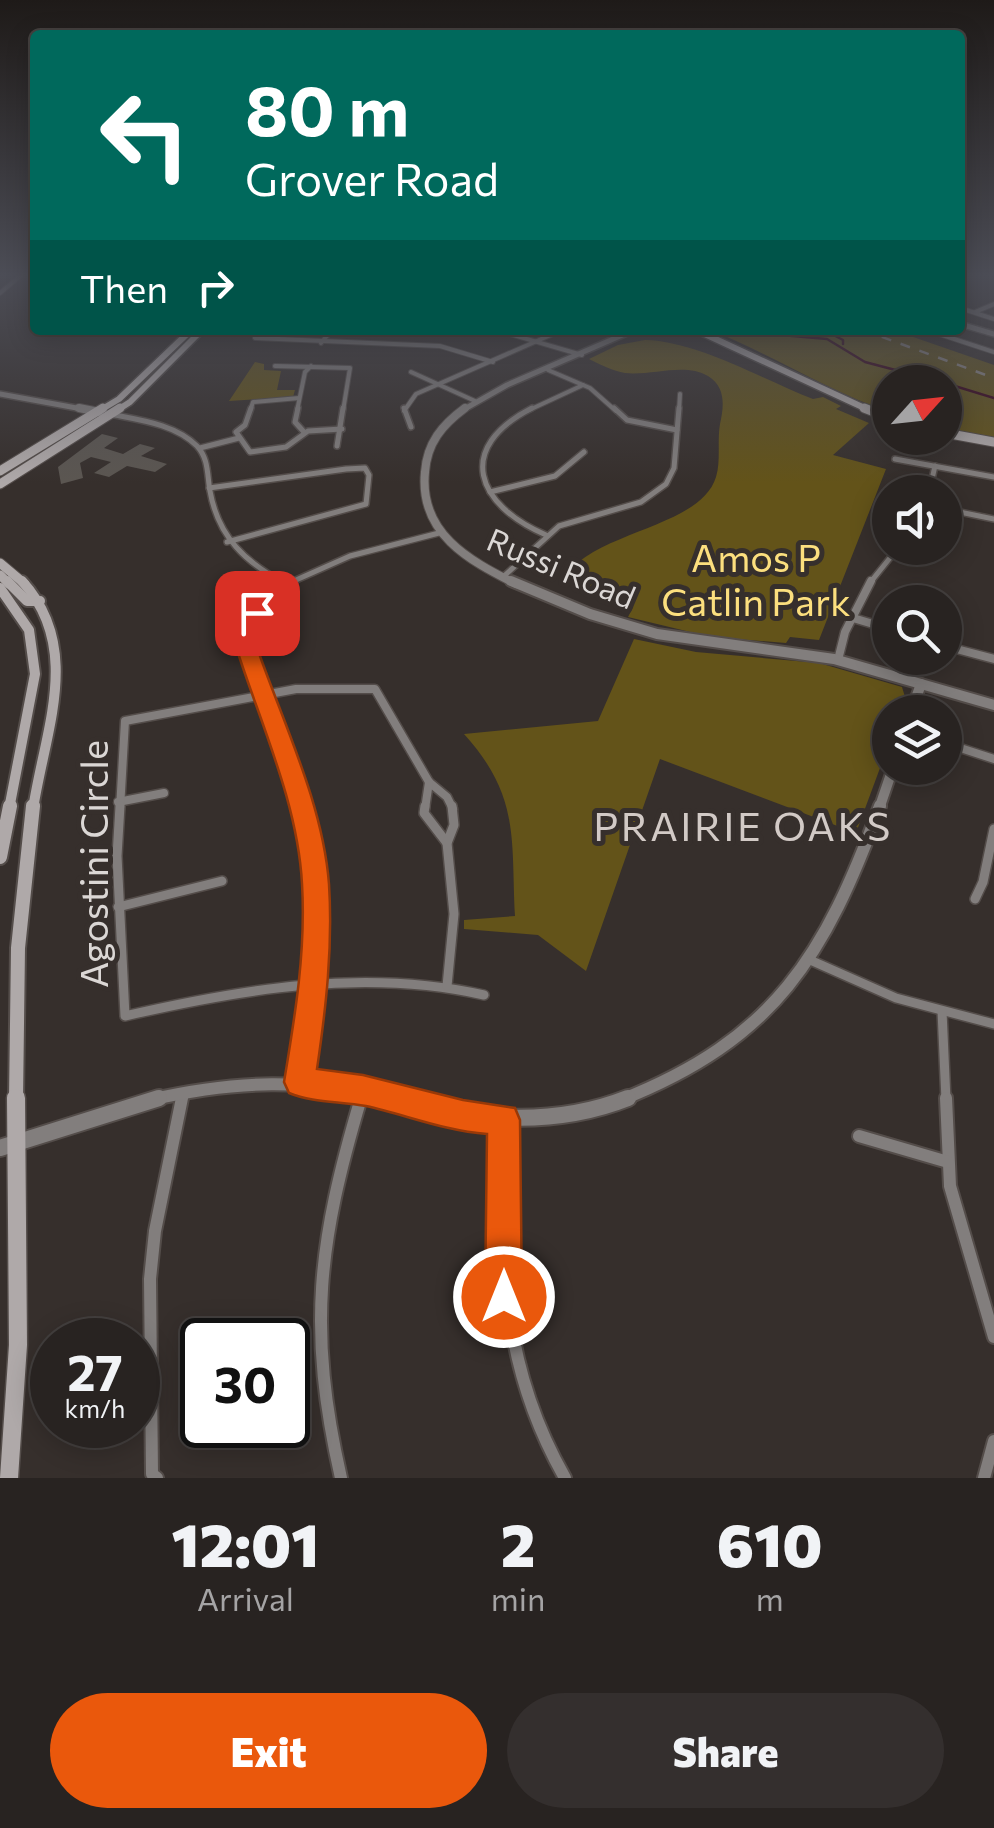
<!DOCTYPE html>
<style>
:root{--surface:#282321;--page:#342f2e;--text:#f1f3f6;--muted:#a5a4a5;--line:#44403f;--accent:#ea580c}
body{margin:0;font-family:Commissioner,sans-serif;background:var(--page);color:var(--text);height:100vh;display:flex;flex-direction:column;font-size:38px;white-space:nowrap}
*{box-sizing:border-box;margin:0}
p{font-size:32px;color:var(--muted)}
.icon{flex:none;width:55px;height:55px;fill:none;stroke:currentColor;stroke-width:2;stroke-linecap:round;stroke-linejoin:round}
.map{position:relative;height:1478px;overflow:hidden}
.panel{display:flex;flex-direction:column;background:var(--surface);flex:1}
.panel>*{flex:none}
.banner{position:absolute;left:30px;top:30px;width:935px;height:305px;border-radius:10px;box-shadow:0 5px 25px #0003,0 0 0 2px var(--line);background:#00695c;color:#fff;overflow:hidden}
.needle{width:65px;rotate:63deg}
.tools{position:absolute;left:872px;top:365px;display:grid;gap:20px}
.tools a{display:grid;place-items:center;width:90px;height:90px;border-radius:50%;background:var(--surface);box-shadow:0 5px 25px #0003,0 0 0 2px var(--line);font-size:50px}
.speed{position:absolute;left:30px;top:1318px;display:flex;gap:20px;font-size:50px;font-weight:700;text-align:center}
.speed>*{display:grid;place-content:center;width:130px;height:130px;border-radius:50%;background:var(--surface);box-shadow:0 5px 25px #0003,0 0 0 2px var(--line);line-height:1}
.speed small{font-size:25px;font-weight:400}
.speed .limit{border:5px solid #111;border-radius:15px;background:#fff;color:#111}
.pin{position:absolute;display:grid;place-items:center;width:85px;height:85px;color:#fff;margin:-42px;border-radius:20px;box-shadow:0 5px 15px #0006}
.me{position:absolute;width:110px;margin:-55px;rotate:0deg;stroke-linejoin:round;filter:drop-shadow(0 0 8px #0008)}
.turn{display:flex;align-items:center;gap:35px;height:210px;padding:0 50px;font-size:45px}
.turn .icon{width:130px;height:130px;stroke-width:2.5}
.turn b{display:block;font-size:70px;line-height:85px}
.then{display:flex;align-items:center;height:95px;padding:0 50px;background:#0003;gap:20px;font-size:38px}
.eta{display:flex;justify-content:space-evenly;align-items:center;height:170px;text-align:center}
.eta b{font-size:60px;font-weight:800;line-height:70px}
.cta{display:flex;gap:20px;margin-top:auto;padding:20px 50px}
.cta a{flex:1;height:115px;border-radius:60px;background:var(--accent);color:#fff;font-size:40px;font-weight:800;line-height:115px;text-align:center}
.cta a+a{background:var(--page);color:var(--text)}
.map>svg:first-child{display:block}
</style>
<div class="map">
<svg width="994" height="1478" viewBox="0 0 994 1478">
<rect width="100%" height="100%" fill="#362f2c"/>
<g fill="#635319">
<path d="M 710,330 L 893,330 L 994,365 L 994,437 L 945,428 L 945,382 L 890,382 L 890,412 C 827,391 772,354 710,330 Z"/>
<path d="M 645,340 C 697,341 764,380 813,399 L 823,397 L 841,406 L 836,409 L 869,423 L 833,455 L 886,469 L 819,640 L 790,637 L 786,643 L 711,637 L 628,617 L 633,607 L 561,581 C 592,530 700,529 716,477 C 721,460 717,442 720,424 C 724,406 726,387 708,376 C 685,362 651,376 625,373 C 613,371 601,365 589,359 L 618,345 Z"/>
<path d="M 255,362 L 264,364 L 264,370 L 281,371 L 277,390 L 295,390 L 293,397 L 229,401 Z"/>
<path d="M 634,639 L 696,652 L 819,663 L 902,687 L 905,697 L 900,712 L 890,712 L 890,741 L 856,833 L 660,759 L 586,971 L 538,935 L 464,929 L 464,920 L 515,916 C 511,838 520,796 464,734 L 598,721 Z"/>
</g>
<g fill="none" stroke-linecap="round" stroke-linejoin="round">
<g stroke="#380019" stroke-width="2.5">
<path d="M 772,330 L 781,335 L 827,339 L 865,362 L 941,382"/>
<path d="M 824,330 L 843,340 L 843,344"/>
<path d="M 945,383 L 994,398"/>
</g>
</g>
<path fill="#5b5651" d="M 102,434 L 118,438 L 104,448 L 123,454 L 140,444 L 155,448 L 141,456 L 167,464 L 155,472 L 127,466 L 109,477 L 94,473 L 111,462 L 91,457 L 80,463 L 83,478 L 61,484 L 58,467 Z"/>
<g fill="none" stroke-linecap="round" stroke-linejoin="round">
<g stroke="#544d4a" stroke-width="6">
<g id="minor-far4">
<path d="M 0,293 L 20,276"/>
<path d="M 960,308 L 994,319"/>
<path d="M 975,312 L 994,304"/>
<path d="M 264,330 L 255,338 L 440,346 L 493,362"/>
<path d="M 496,330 L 582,355"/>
<path d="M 927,330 L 994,352"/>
<path d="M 321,343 L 332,330"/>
<path d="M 275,366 L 350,368 L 343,411"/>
<path d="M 548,370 L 590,388 L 616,411"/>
<path d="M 411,372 L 475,401"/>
<path d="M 250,411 L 253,402 L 299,398"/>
<path d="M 297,411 L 305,372 L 311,366"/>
<path d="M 404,411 L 416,394 L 562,330"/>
<path d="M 527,411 L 583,385"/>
<path d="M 679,411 L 680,394"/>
</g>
</g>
<g stroke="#544d4a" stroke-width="8">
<g id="minor-far3">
<path d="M 251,408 L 245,425 L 236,432 L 250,452 L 286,447 L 308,431 L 342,429"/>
<path d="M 298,408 L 295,422 L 304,432"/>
<path d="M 404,408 L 411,427"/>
<path d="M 532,408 C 454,448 476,505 546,535"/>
<path d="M 614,408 L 627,420 L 677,430"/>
<path d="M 110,414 C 140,420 175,424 197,446 C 209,459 207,475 210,491 C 218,537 246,563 286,584"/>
<path d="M 337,446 L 343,408"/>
<path d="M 200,448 L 239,438"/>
<path d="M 895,459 L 994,477"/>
<path d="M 209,488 L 346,469 L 365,468 L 369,475 L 366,504 L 227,542"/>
<path d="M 490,492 L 555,476 L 584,452"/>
<path d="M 929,492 L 935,466"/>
<path d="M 945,509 L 994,519"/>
<path d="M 503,577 L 559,526 L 641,502 L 666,484 L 674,468 L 679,408"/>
<path d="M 287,584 L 350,556 L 439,533"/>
<path d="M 869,584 L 898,548"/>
</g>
</g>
<g stroke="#544d4a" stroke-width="11">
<g id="minor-far2">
<path d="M 281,581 L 286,584"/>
<path d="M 292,581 C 275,592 256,608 251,628 C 241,664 290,767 301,809"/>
<path d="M 853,618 L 890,629"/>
<path d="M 945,646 L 994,659"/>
<path d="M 838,660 L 845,632 L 871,581"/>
<path d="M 945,743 L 994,759"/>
<path d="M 118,802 L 164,793"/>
<path d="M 120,809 L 125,721 L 296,689 L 375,689 L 429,782 L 447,797 L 453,809"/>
<path d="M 425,809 L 429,782"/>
</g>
</g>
<g stroke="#544d4a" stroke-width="12">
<g id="minor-far1">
<path d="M 120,806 L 117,856 L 125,1016 C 242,989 365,968 484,995"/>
<path d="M 425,806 L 424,813 L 447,843"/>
<path d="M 975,899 L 983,882 L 994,829"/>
<path d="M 118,907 L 222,881"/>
<path d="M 810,960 L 896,998 L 994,1024"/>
<path d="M 447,986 L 454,914 L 447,843 L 454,825 L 452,806"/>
<path d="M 942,1011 L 946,1100"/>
<path d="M 300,1082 C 316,990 327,898 301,806"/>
<path d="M 181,1100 L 182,1093"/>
<path d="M 360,1100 L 363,1090"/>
</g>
</g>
<g stroke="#544d4a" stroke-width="16">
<g id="minor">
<path d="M 946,1098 L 950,1186 L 994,1337"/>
<path d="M 504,1119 C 503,1253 496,1357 565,1478"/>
<path d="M 859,1136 L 948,1162"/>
<path d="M 157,1478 L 152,1474 L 150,1279 L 155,1231 L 182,1098"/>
<path d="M 341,1478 C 307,1329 318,1243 361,1098"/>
<path d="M 984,1478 L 994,1441"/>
</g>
</g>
<g stroke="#544d4a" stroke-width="8">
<g id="tertiary-far4">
<path d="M 960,324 L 994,334"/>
<path d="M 0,394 L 93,411"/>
<path d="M 461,411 L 507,385 L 634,330"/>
</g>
</g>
<g stroke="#544d4a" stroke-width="10">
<g id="tertiary-far3">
<path d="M 79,408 L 99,412"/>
<path d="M 465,408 C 442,425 427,443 425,472 C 419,533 468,560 516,584"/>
</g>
</g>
<g stroke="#544d4a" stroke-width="14">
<g id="tertiary-far2">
<path d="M 511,581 L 590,614 L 657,634 L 834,659 L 994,705"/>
<path d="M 911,712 L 921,684"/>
<path d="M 879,809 L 893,768"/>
</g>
</g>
<g stroke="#544d4a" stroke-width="16">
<g id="tertiary-far1">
<path d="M 149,1100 C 237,1080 306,1078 394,1100"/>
<path d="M 621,1100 C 775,1039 825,956 880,806"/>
</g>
</g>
<g stroke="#544d4a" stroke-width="20">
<g id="tertiary">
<path d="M 384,1098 C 466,1118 547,1130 628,1098"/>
<path d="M 0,1148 L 159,1098"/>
</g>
</g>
<g stroke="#544d4a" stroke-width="9">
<g id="secondary-far4">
<path d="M 696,330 L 871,411"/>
<path d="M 99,411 L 119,399 L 189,332"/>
<path d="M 116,411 L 130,402 L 202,330"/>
</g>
</g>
<g stroke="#544d4a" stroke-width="11">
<g id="secondary-far3">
<path d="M 864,408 L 890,418"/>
<path d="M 945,433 L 994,442"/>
<path d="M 0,471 L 103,408"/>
<path d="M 0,484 L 120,408"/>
<path d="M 0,563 L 25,584"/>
<path d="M 0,575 L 9,584"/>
</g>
</g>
<g stroke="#544d4a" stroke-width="14">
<g id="secondary-far2">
<path d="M 7,581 L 27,601 L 40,601"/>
<path d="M 22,581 C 83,648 45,730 33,809"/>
<path d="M 0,588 L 29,630 L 35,674 L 9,809"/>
</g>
</g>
<g stroke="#544d4a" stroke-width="18">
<g id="secondary-far1">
<path d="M 0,857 L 10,806"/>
<path d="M 16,1100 L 18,948 L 33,806"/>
</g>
</g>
<g stroke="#544d4a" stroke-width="21">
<path id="secondary" d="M 9,1478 L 18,1345 L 16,1098"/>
</g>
<use href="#minor-far4" stroke="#827e7d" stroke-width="4"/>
<use href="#minor-far3" stroke="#827e7d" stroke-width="5"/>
<use href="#minor-far2" stroke="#827e7d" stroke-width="8"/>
<use href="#minor-far1" stroke="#827e7d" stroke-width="9"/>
<use href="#minor" stroke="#827e7d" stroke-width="12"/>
<use href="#tertiary-far4" stroke="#827e7d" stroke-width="5"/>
<use href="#tertiary-far3" stroke="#827e7d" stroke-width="8"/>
<use href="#tertiary-far2" stroke="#827e7d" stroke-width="10"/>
<use href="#tertiary-far1" stroke="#827e7d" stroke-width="12"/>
<use href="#tertiary" stroke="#827e7d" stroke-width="16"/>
<use href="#secondary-far4" stroke="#afa9a9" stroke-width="6"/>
<use href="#secondary-far3" stroke="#afa9a9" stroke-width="9"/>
<use href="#secondary-far2" stroke="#afa9a9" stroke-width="10"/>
<use href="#secondary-far1" stroke="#afa9a9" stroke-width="14"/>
<use href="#secondary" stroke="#afa9a9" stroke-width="18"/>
<path stroke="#908a88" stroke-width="2.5" stroke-dasharray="10 10" stroke-linecap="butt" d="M 863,330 L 994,378"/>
</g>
<linearGradient id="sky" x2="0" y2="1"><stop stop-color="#1e1a18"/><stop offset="0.57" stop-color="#4c4d56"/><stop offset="1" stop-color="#4c4d56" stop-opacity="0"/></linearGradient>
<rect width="994" height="483" fill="url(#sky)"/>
<path fill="#ea580c" stroke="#983908" stroke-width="2.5" d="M 257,607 L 267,613 L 258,638 L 260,656 C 286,729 323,806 329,884 C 333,947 326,1008 317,1069 L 363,1075 L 463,1100 L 515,1108 L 520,1120 L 522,1297 L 516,1310 L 504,1315 L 491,1310 L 485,1297 L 487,1134 C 445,1131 406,1115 366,1106 C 340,1101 313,1103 289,1093 L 284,1082 C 295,1016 306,951 302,884 C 298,806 263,729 239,656 C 238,639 240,613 257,607 Z"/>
<g text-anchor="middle" stroke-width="10" stroke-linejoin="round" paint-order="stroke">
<g font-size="32" fill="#dbd7d5" stroke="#362f2c">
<text transform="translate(561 569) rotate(23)" y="11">Russi Road</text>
</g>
<g font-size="38" fill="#fcdf7e" stroke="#362f2c">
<text x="756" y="572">Amos P<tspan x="756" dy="44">Catlin Park</tspan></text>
</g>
<g font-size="38" fill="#dbd7d5" stroke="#362f2c">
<text transform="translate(95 864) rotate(-90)" y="13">Agostini Circle</text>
</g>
<g font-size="40" letter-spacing="2.5" fill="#d2cac6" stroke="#362f2c">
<text x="743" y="841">PRAIRIE OAKS</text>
</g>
</g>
</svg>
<div class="tools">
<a><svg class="needle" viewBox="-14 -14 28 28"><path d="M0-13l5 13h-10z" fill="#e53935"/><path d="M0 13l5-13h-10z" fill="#a5a4a5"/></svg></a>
<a><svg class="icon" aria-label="sound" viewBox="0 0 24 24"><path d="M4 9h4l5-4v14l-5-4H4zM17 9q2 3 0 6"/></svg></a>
<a><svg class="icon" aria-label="search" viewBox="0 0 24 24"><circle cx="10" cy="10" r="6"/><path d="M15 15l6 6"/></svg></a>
<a><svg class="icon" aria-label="layers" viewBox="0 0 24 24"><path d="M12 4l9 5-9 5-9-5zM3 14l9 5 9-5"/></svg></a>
</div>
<div class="speed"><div>27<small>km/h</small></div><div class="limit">30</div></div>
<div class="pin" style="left:257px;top:613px;background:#d93025"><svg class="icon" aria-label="arrive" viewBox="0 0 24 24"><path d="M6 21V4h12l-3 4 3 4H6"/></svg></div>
<svg class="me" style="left:504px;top:1297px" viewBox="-20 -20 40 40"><circle r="17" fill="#ea580c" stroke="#fff" stroke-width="3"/><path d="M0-11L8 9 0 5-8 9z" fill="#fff"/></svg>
<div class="banner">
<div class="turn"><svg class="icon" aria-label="left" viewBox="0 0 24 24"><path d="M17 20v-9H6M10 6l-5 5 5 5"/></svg><div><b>80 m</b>Grover Road</div></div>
<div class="then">Then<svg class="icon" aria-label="right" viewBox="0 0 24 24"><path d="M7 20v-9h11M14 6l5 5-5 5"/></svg></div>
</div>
</div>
<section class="panel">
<div class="eta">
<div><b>12:01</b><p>Arrival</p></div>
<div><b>2</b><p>min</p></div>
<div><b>610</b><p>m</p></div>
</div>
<div class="cta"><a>Exit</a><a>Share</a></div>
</section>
